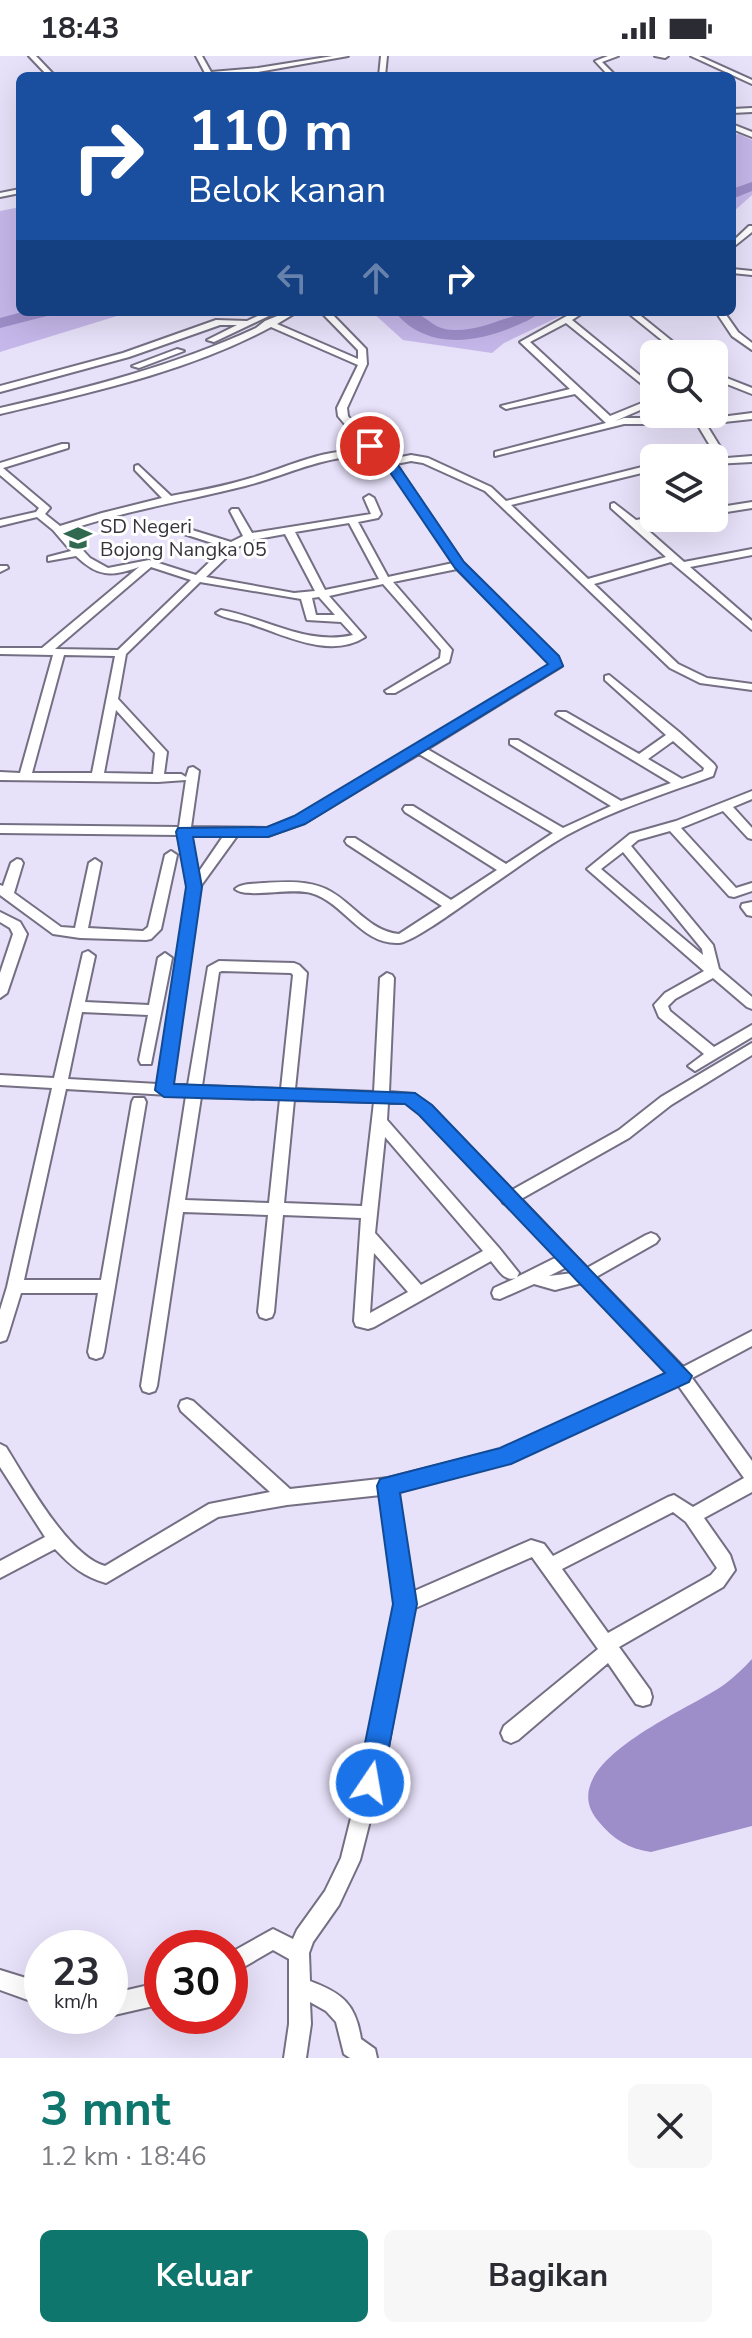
<!DOCTYPE html>
<html lang="id">
<meta charset="utf-8">
<style>
:root{--surface:#fff;--page:#f7f7f7;--text:#2b2b33;--muted:#7c7c81;--accent:#0f766e}
body{margin:0;font-family:"Nunito Sans",sans-serif;background:var(--page);color:var(--text);height:100vh;display:flex;flex-direction:column;font-size:30px;white-space:nowrap}
*{box-sizing:border-box;margin:0}
p{font-size:26px;color:var(--muted)}
.icon{flex:none;width:44px;height:44px;fill:none;stroke:currentColor;stroke-width:2;stroke-linecap:round;stroke-linejoin:round}
.map{position:relative;height:2002px;overflow:hidden}
.sheet{display:flex;flex-direction:column;background:var(--surface);flex:1}
.sheet>*{flex:none}
.banner{position:absolute;left:16px;top:16px;width:720px;height:244px;border-radius:12px;box-shadow:0 8px 32px #0002;background:#1a4fa0;color:#fff;overflow:hidden}
.controls{position:absolute;left:640px;top:284px;display:grid;gap:16px}
.controls a{display:grid;place-items:center;width:88px;height:88px;border-radius:12px;background:var(--surface);box-shadow:0 8px 32px #0002;font-size:40px}
.speed{position:absolute;left:24px;top:1874px;display:flex;gap:16px;font-size:40px;font-weight:700;text-align:center}
.speed>*{display:grid;place-content:center;width:104px;height:104px;border-radius:50%;background:var(--surface);box-shadow:0 8px 32px #0002;line-height:1}
.speed small{font-size:20px;font-weight:400}
.speed .limit{border:12px solid #d22;background:#fff;color:#111}
.pin{position:absolute;display:grid;place-items:center;width:68px;height:68px;color:#fff;margin:-34px;border:4px solid #fff;border-radius:50%;box-shadow:0 2px 8px #0007}
.me{position:absolute;width:88px;margin:-44px;rotate:12deg;stroke-linejoin:round;filter:drop-shadow(0 0 6px #0008)}
.turn{display:flex;align-items:center;gap:28px;height:168px;padding:0 40px;font-size:36px}
.turn .icon{width:104px;height:104px;stroke-width:2.5}
.turn b{display:block;font-size:56px;line-height:68px}
.lanes{display:flex;align-items:center;height:76px;padding:0 40px;background:#0003;justify-content:center;gap:40px;direction:ltr}
.lanes .off{opacity:.35}
.round{display:grid;place-items:center;flex:none;width:84px;height:84px;border-radius:12px;background:var(--page)}
.summary{display:flex;align-items:center;justify-content:space-between;height:136px;padding:0 40px}
h1{font-size:48px;font-weight:700;line-height:60px;color:var(--accent)}
.button{display:flex;gap:16px;margin-top:auto;padding:16px 40px}
.button a{flex:1;height:92px;border-radius:12px;background:var(--accent);color:#fff;font-size:32px;font-weight:700;line-height:92px;text-align:center}
.button a+a{background:var(--page);color:var(--text)}
.status{display:flex;justify-content:space-between;align-items:center;height:56px;padding:0 40px;background:var(--surface);direction:ltr}
.status svg{height:22px;fill:currentColor}
.map>svg:first-child{display:block}
</style>
<div class="status"><b>18:43</b><svg viewBox="0 0 49 12"><path d="M0 12V9h3v3zM5 12V6h3v6zM10 12V3h3v9zM15 12V0h3v12zM26 1h20v11H26zM47 4h2v5h-2z"/></svg></div>
<div class="map">
<svg width="752" height="2002" viewBox="0 0 752 2002">
<rect width="100%" height="100%" fill="#e7e1f9"/>
<g fill="#c5b7e9">
<path d="M 739,78 L 752,84 L 752,139 L 732,157 L 732,79 Z"/>
<path d="M 20,151 L 20,256 L 130,256 L 0,296 L 0,155 Z"/>
<path d="M 372,256 L 569,256 L 504,287 L 492,297 L 403,284 Z"/>
</g>
<path fill="#9d8dc8" d="M 752,1603 L 752,1770 L 651,1796 C 629,1793 613,1783 599,1766 C 548,1708 692,1653 725,1628 C 734,1621 744,1612 752,1603 Z"/>
<g fill="none" stroke-linecap="round" stroke-linejoin="round">
<g fill="#9d8dc8" fill-rule="evenodd">
<path d="M 752,126 L 752,135 L 732,143 L 732,133 Z"/>
<path d="M 22,256 L 49,256 L 47,260 L 0,272 L 0,262 Z"/>
<path d="M 395,256 C 400,256 409,254 414,256 C 429,262 434,274 454,274 C 485,275 510,256 540,256 C 533,263 522,267 513,271 C 473,288 425,293 395,256 Z"/>
</g>
<g stroke="#746f83" stroke-width="4">
<g id="minor">
<path d="M 29,0 L 36,0 L 55,20 L 48,20 Z"/>
<path d="M 196,0 L 202,0 L 211,16 L 258,12 L 333,0 L 348,0 L 258,16 L 189,20 L 205,17 Z"/>
<path d="M 381,0 L 387,0 L 385,20 L 379,20 Z"/>
<path d="M 608,0 L 618,0 L 602,6 L 616,20 L 609,20 L 595,5 Z"/>
<path d="M 655,0 L 668,0 L 665,2 Z"/>
<path d="M 691,0 L 699,0 L 752,24 L 752,28 Z"/>
<path d="M 752,52 L 752,56 L 732,57 L 732,53 Z"/>
<path d="M 732,68 L 752,76 L 752,81 L 732,73 Z"/>
<path d="M 20,133 L 20,137 L 0,141 L 0,137 Z"/>
<path d="M 749,170 L 752,170 L 752,176 L 732,192 L 732,186 Z"/>
<path d="M 732,213 L 752,215 L 752,219 L 732,217 Z"/>
<path d="M 266,256 L 277,256 L 214,286 L 207,284 L 237,269 L 220,269 L 129,301 L 0,336 L 0,330 L 123,297 L 216,264 L 247,265 Z"/>
<path d="M 287,256 L 297,256 L 277,268 L 358,303 L 358,294 L 321,256 L 330,256 L 366,293 L 367,308 L 347,352 L 348,360 L 379,398 L 391,403 L 411,399 L 428,402 L 491,431 L 506,445 L 654,408 L 654,414 L 511,449 L 588,523 L 666,501 L 611,452 L 611,448 L 614,447 L 636,464 L 654,461 L 667,462 L 642,469 L 684,506 L 752,493 L 752,499 L 690,511 L 752,565 L 752,574 L 671,506 L 594,528 L 678,608 L 707,622 L 752,628 L 752,634 L 700,627 L 670,612 L 485,435 L 423,407 L 411,405 L 396,408 L 463,507 L 558,601 L 562,610 L 427,693 L 563,772 L 611,750 L 510,688 L 510,684 L 518,684 L 621,745 L 671,727 L 556,658 L 558,656 L 566,656 L 639,698 L 666,679 L 605,624 L 605,620 L 609,619 L 679,676 L 714,708 L 716,711 L 713,720 C 664,738 613,754 567,779 C 539,795 513,815 486,833 C 471,843 413,887 399,887 C 361,889 344,846 311,837 C 292,831 246,843 235,833 C 242,827 254,828 264,827 C 284,826 306,824 326,833 C 352,845 368,875 399,878 L 442,850 L 347,788 L 345,785 L 347,782 L 355,782 L 451,844 L 497,814 L 405,756 L 403,753 L 405,750 L 413,750 L 506,808 L 553,777 L 419,698 L 304,767 L 268,780 L 237,780 L 200,831 L 172,1029 L 188,1029 L 208,911 L 219,905 L 294,907 L 299,909 L 307,917 L 295,1033 L 374,1036 L 380,922 L 387,917 L 392,919 L 394,922 L 389,1036 L 414,1038 L 431,1050 L 512,1134 L 619,1074 L 661,1041 L 752,987 L 752,999 L 671,1049 L 629,1082 L 521,1143 L 587,1212 L 646,1179 L 651,1177 L 656,1179 L 659,1183 L 656,1187 L 596,1221 L 683,1311 L 752,1275 L 752,1290 L 692,1322 L 752,1405 L 752,1436 L 704,1462 L 730,1499 L 735,1514 L 723,1531 L 619,1591 L 650,1634 L 652,1641 L 650,1648 L 643,1650 L 636,1648 L 608,1607 L 518,1684 L 511,1687 L 504,1684 L 501,1677 L 504,1670 L 598,1593 L 532,1501 L 413,1553 L 386,1702 L 360,1804 L 339,1849 L 313,1886 L 309,1897 L 310,1925 C 342,1937 356,1948 361,1983 L 375,1993 L 377,2002 L 350,2002 L 344,1998 L 336,1966 L 326,1955 L 310,1946 L 311,1968 L 306,2002 L 284,2002 L 289,1968 L 289,1903 L 273,1894 L 230,1919 L 230,1897 L 273,1873 L 293,1883 L 297,1874 L 325,1835 L 341,1802 L 366,1702 L 396,1548 L 381,1439 L 287,1449 L 218,1461 L 106,1527 C 84,1521 71,1510 55,1493 L 0,1522 L 0,1505 L 45,1481 L 0,1411 L 0,1388 L 6,1391 C 26,1423 68,1500 105,1510 L 209,1448 L 270,1436 L 181,1355 L 179,1350 L 181,1345 L 187,1343 L 193,1345 L 290,1433 L 388,1422 L 500,1394 L 669,1318 L 582,1227 L 555,1234 L 534,1228 L 500,1243 L 494,1242 L 492,1237 L 494,1232 L 516,1222 C 504,1226 498,1213 491,1205 L 374,1271 L 368,1273 L 356,1270 L 354,1265 L 361,1162 L 283,1159 L 274,1256 L 272,1261 L 266,1263 L 260,1261 L 258,1256 L 268,1159 L 183,1156 L 157,1330 L 155,1335 L 149,1337 L 143,1335 L 141,1330 L 186,1040 L 66,1033 L 24,1224 L 101,1224 L 132,1046 L 134,1042 L 144,1042 L 146,1046 L 104,1296 L 102,1301 L 96,1303 L 90,1301 L 88,1296 L 98,1237 L 21,1237 L 8,1279 L 6,1284 L 0,1286 L 0,1254 L 7,1231 L 52,1032 L 0,1029 L 0,1019 L 54,1022 L 83,897 L 88,895 L 95,900 L 85,946 L 149,949 L 158,902 L 165,897 L 172,902 L 151,1008 L 141,1008 L 139,1004 L 148,959 L 82,956 L 68,1023 L 158,1028 L 188,831 L 178,779 L 0,777 L 0,769 L 179,771 L 186,724 L 158,726 L 0,724 L 0,716 L 20,717 L 53,599 L 0,598 L 0,592 L 42,592 L 139,511 C 111,521 98,521 76,500 L 48,505 L 48,501 L 71,495 L 53,474 L 37,461 L 0,470 L 0,464 L 36,456 L 39,452 L 0,419 L 0,407 L 62,388 L 68,388 L 68,392 L 3,412 L 48,450 L 50,452 L 45,458 L 60,470 L 102,457 L 162,442 L 135,414 L 135,410 L 138,409 L 171,440 C 198,435 225,430 251,422 C 289,411 327,390 368,396 L 338,360 L 337,352 L 358,309 L 271,271 C 187,316 92,336 0,358 L 0,352 C 88,332 174,310 256,272 L 265,265 ZM 359,400 L 374,403 L 387,408 L 453,507 L 388,521 L 358,466 L 378,462 L 381,458 L 374,442 L 369,439 L 364,442 L 371,458 L 252,477 L 238,453 L 232,453 L 230,455 L 243,480 L 231,486 L 192,474 L 184,474 L 184,478 L 225,491 L 196,519 L 149,504 L 108,512 L 90,502 L 65,475 C 124,455 185,445 245,430 C 284,420 318,402 359,400 ZM 349,467 L 379,523 L 325,534 L 295,476 ZM 285,478 L 315,535 L 294,537 L 206,521 L 236,492 L 252,484 ZM 151,511 L 191,524 L 118,594 L 55,593 ZM 457,513 L 549,604 L 550,609 L 296,761 L 267,772 L 191,771 L 199,715 L 193,711 L 189,712 L 186,721 L 181,718 L 164,718 L 167,696 L 118,643 L 126,598 L 200,526 L 301,543 L 307,564 L 341,566 L 353,579 C 306,590 266,562 221,554 L 216,557 C 225,563 240,564 251,568 C 286,580 331,603 365,581 L 329,540 L 383,528 L 441,594 L 440,602 L 385,635 L 387,637 L 395,637 L 449,606 L 452,594 L 393,526 ZM 319,541 L 335,559 L 316,559 L 312,542 ZM 64,599 L 115,600 L 92,717 L 32,717 ZM 116,654 L 155,697 L 153,718 L 104,717 ZM 673,685 L 704,712 L 703,715 L 682,723 L 648,703 ZM 191,779 L 224,779 L 198,817 ZM 222,915 L 291,917 L 293,919 L 281,1033 L 202,1030 L 219,916 ZM 201,1041 L 280,1043 L 269,1147 L 185,1144 ZM 294,1044 L 374,1046 L 362,1150 L 284,1147 ZM 388,1047 L 406,1047 L 421,1058 L 501,1142 L 503,1147 L 507,1149 L 557,1201 L 517,1221 L 519,1217 L 499,1192 L 387,1064 ZM 385,1081 L 483,1195 L 421,1229 L 375,1177 ZM 374,1197 L 408,1236 L 370,1257 ZM 567,1211 L 573,1217 L 549,1220 ZM 678,1329 L 744,1422 L 693,1451 L 674,1439 L 668,1441 L 553,1500 L 544,1488 L 531,1484 L 412,1536 L 397,1435 L 509,1406 ZM 673,1456 L 686,1466 L 717,1512 L 711,1519 L 608,1577 L 562,1513 Z"/>
<path d="M 574,256 L 584,256 L 572,264 L 654,331 L 654,338 L 566,267 L 530,286 L 610,360 L 654,342 L 654,348 L 615,365 L 624,362 L 713,362 L 752,357 L 752,363 L 706,368 L 727,402 L 752,400 L 752,406 L 714,408 L 714,404 L 718,403 L 697,368 L 624,368 L 495,400 L 495,396 L 606,367 L 575,338 L 506,353 L 501,350 L 570,333 L 520,286 Z"/>
<path d="M 627,256 L 636,256 L 688,298 L 679,298 Z"/>
<path d="M 716,256 L 724,256 L 738,276 L 752,287 L 752,294 L 732,280 Z"/>
<path d="M 177,293 L 184,295 L 139,312 L 132,310 Z"/>
<path d="M 714,317 L 752,332 L 752,338 L 714,323 Z"/>
<path d="M 752,446 L 752,452 L 714,458 L 714,452 Z"/>
<path d="M 0,510 L 7,510 L 8,512 L 0,516 Z"/>
<path d="M 752,735 L 752,743 L 733,751 L 752,772 L 752,783 L 748,782 L 723,755 L 681,772 L 736,832 L 752,827 L 752,835 L 734,841 L 729,840 L 670,775 L 638,784 L 631,790 L 713,889 L 719,913 L 752,941 L 752,953 L 747,951 L 713,922 L 675,943 L 668,950 L 670,955 L 714,991 L 752,969 L 752,981 L 695,1015 L 688,1010 L 704,998 L 659,961 L 654,949 L 665,937 L 704,915 L 587,813 L 630,778 L 676,765 ZM 623,796 L 702,893 L 703,899 L 601,813 Z"/>
<path d="M 171,795 L 177,799 L 161,873 L 151,883 L 146,884 L 80,882 L 53,878 L 0,839 L 0,829 L 3,830 L 11,807 L 17,803 L 21,804 L 23,807 L 14,837 L 61,871 L 75,872 L 89,807 L 95,803 L 101,807 L 88,872 L 143,875 L 148,871 L 165,799 Z"/>
<path d="M 752,846 L 752,860 L 747,859 L 741,851 L 742,848 Z"/>
<path d="M 0,856 L 20,866 L 27,878 L 7,937 L 0,942 L 0,917 L 13,878 L 10,872 L 0,866 Z"/>
<path d="M 0,1914 L 42,1927 L 42,1949 L 0,1934 Z"/>
<path d="M 162,1926 L 162,1948 L 110,1960 L 110,1938 Z"/>
</g>
</g>
<use href="#minor" fill="#fff" fill-rule="evenodd"/>
</g>
<path fill="#1a73e8" stroke="#114b97" stroke-width="2" d="M 370,387 L 375,388 L 381,398 L 394,403 L 464,506 L 559,600 L 563,610 L 305,768 L 268,781 L 193,781 L 202,831 L 174,1028 L 415,1037 L 432,1049 L 692,1320 L 689,1326 L 511,1408 L 400,1437 L 417,1548 L 382,1727 L 379,1736 L 370,1740 L 361,1736 L 357,1727 L 393,1548 L 377,1430 L 380,1423 L 500,1392 L 665,1317 L 419,1059 L 405,1048 L 164,1041 L 155,1034 L 186,831 L 176,776 L 178,772 L 267,771 L 294,760 L 548,608 L 455,512 L 385,409 L 372,403 L 364,390 Z"/>
<defs>
<g id="school-bare" transform="scale(2.16)"><path d="M0-5L7-2L0 1L-7-2ZM-4 1L0 2.5L4 1V4Q0 6-4 4Z" fill="#306850" stroke="#fff" stroke-width="2.5" paint-order="stroke"/></g>
</defs>
<g fill-rule="evenodd">
<use href="#school-bare" x="78" y="482"/>
</g>
<g text-anchor="middle" stroke-width="6" stroke-linejoin="round" paint-order="stroke">
<g font-size="20" fill="#37343d" stroke="#fff" text-anchor="start">
<text x="100" y="477">SD Negeri<tspan x="100" dy="23">Bojong Nangka 05</tspan></text>
</g>
</g>
</svg>
<div class="controls">
<a><svg class="icon" aria-label="search" viewBox="0 0 24 24"><circle cx="10" cy="10" r="6"/><path d="M15 15l6 6"/></svg></a>
<a><svg class="icon" aria-label="layers" viewBox="0 0 24 24"><path d="M12 4l9 5-9 5-9-5zM3 14l9 5 9-5"/></svg></a>
</div>
<div class="speed"><div>23<small>km/h</small></div><div class="limit">30</div></div>
<div class="pin" style="left:370px;top:390px;background:#d93025"><svg class="icon" aria-label="arrive" viewBox="0 0 24 24"><path d="M6 21V4h12l-3 4 3 4H6"/></svg></div>
<svg class="me" style="left:370px;top:1727px" viewBox="-20 -20 40 40"><circle r="17" fill="#1a73e8" stroke="#fff" stroke-width="3"/><path d="M0-11L8 9 0 5-8 9z" fill="#fff"/></svg>
<div class="banner">
<div class="turn"><svg class="icon" aria-label="right" viewBox="0 0 24 24"><path d="M7 20v-9h11M14 6l5 5-5 5"/></svg><div><b>110 m</b>Belok kanan</div></div>
<div class="lanes"><svg class="icon off" aria-label="left" viewBox="0 0 24 24"><path d="M17 20v-9H6M10 6l-5 5 5 5"/></svg><svg class="icon off" aria-label="ahead" viewBox="0 0 24 24"><path d="M12 20V5M6 11l6-6 6 6"/></svg><svg class="icon" aria-label="right" viewBox="0 0 24 24"><path d="M7 20v-9h11M14 6l5 5-5 5"/></svg></div>
</div>
</div>
<section class="sheet">
<div class="summary"><div><h1>3 mnt</h1><p>1.2 km · 18:46</p></div><a class="round"><svg class="icon" aria-label="close" viewBox="0 0 24 24"><path d="M6 6l12 12M18 6L6 18"/></svg></a></div>
<div class="button"><a>Keluar</a><a>Bagikan</a></div>
</section>
